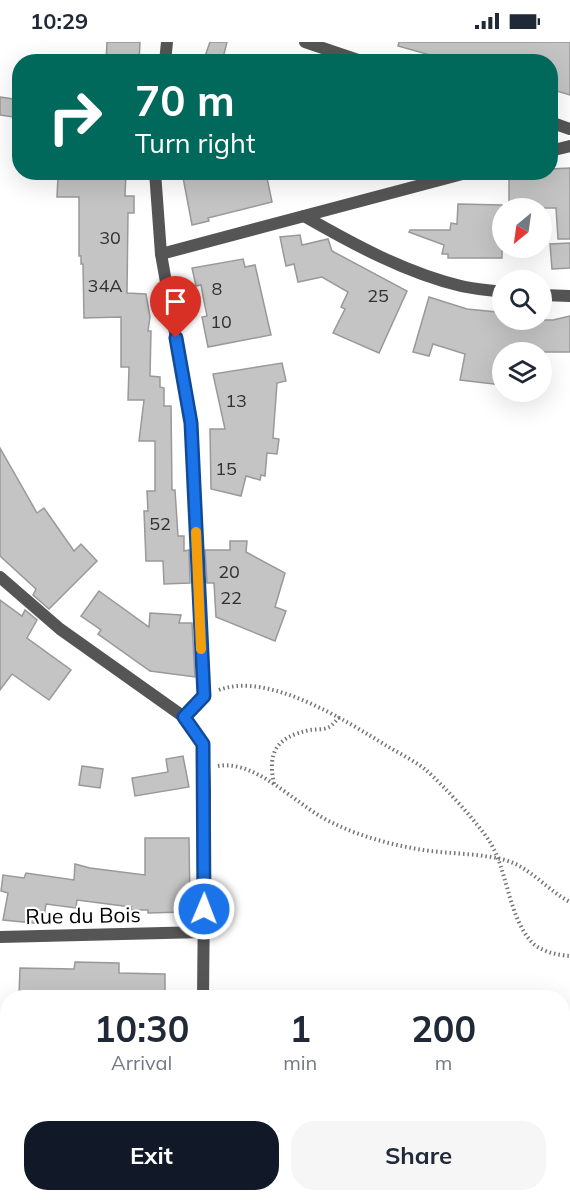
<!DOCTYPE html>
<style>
:root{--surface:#fff;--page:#f6f6f7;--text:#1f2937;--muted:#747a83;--accent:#111827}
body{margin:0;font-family:Mulish,sans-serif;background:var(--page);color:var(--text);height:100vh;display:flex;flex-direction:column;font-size:22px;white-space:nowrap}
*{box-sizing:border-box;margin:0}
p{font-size:20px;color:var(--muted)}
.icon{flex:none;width:33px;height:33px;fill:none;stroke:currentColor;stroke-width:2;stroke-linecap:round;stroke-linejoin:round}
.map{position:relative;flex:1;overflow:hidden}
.drawer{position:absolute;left:0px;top:948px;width:570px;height:212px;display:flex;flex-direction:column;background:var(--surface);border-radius:24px 24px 0 0;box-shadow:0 6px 24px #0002}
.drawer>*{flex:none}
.guide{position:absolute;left:12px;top:12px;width:546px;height:126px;border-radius:24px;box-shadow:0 6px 24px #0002;background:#00695c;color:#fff;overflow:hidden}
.needle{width:39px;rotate:209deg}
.tools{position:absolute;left:492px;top:156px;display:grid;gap:12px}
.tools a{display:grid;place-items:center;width:60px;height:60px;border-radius:50%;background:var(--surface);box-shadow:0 6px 24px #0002;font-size:30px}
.pin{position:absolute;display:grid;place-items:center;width:51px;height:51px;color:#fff;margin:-62px -26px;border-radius:50% 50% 50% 0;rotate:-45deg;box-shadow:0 0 6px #0007}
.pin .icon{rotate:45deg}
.me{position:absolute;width:66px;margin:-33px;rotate:1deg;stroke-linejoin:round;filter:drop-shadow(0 0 4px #0008)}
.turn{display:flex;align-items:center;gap:21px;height:126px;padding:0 24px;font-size:27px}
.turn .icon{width:78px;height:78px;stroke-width:2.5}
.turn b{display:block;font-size:42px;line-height:51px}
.eta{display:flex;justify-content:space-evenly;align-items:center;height:102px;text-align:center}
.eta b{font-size:36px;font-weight:700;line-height:42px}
.primary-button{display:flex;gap:12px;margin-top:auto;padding:12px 24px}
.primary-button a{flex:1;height:69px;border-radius:24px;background:var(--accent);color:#fff;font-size:24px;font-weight:700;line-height:69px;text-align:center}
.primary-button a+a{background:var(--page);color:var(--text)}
.status{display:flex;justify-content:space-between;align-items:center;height:42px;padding:0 30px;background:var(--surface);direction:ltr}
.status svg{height:16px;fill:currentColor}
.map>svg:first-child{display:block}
</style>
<div class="status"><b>10:29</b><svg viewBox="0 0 49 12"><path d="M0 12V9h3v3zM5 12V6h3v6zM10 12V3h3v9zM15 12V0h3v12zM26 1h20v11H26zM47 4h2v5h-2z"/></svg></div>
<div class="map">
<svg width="570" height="1159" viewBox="0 0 570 1159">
<rect width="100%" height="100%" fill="#fff"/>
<g fill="#c4c4c4" stroke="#999" stroke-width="1.5">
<path d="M 107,0 L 140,0 L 139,20 L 106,20 Z"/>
<path d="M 210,0 L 227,0 L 222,20 L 203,20 Z"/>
<path d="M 399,0 L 570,0 L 570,53 L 550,47 L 550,20 L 455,20 L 398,4 Z"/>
<path d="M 0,55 L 20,58 L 20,76 L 0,73 Z"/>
<path d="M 570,126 L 570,197 L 558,197 L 556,166 L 509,166 L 509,135 L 520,135 L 519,130 L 550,130 L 550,127 Z"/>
<path d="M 89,130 L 126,130 L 125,154 L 134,154 L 134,171 L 128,171 L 127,251 L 146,252 L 150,275 L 148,289 L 151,289 L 150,334 L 160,335 L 160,345 L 164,346 L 164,364 L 171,364 L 172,448 L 175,448 L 178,494 L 184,494 L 184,509 L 189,508 L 190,541 L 164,542 L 163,519 L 146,519 L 144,469 L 148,469 L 147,449 L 155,449 L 155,399 L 139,399 L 144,358 L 128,358 L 129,325 L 121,325 L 121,275 L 84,276 L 83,222 L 81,222 L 81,214 L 79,214 L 79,155 L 57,155 L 58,134 L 77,136 L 77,133 L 89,133 Z"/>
<path d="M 182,130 L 244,130 L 246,136 L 266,131 L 272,160 L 208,176 L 209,179 L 192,183 Z"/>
<path d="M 458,162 L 502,163 L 502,216 L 448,216 L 448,212 L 442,212 L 444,203 L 409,190 L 410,188 L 450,188 L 451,181 L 457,182 Z"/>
<path d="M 300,193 L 302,203 L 328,197 L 332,209 L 407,249 L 379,311 L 333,291 L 345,267 L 341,265 L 348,250 L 322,235 L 298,240 L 294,222 L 286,224 L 280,195 Z"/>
<path d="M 570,201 L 570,226 L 552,227 L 550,202 Z"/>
<path d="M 243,217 L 245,225 L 255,223 L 271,293 L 208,305 L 202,275 L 207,274 L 204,259 L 201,243 L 196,244 L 192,226 Z"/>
<path d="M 429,255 L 467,267 L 497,270 L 497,273 L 502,273 L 502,278 L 553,278 L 570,274 L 570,310 L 502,310 L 502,343 L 460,338 L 465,312 L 433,302 L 429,314 L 413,310 Z"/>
<path d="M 282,321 L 286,339 L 277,341 L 273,396 L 279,397 L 277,412 L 267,411 L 265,434 L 261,433 L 260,438 L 246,434 L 241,454 L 211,447 L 210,387 L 225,387 L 213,332 Z"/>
<path d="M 0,406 L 37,471 L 44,466 L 74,509 L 81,502 L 97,519 L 49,567 L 33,553 L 36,547 L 0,514 Z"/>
<path d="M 230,499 L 247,499 L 246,510 L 285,531 L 275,565 L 286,569 L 275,599 L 216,575 L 214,541 L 207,541 L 205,508 L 230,508 Z"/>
<path d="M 99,549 L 149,585 L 150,571 L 181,573 L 179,581 L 192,581 L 195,635 L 150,629 L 98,592 L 101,588 L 81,574 Z"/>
<path d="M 0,558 L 22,574 L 25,568 L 37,578 L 27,596 L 71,628 L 49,658 L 12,632 L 0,648 Z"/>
<path d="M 183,714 L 189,745 L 135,754 L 132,736 L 168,730 L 166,717 Z"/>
<path d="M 82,724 L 103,727 L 100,746 L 79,743 Z"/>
<path d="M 145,796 L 189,796 L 190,865 L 185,870 L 148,871 L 148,868 L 131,868 L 131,865 L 77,858 L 76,866 L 46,862 L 43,882 L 3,878 L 8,851 L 1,849 L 3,833 L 24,836 L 26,831 L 74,838 L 75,822 L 90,826 L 145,833 Z"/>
<path d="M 75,920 L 119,921 L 119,931 L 165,932 L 165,956 L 19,954 L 20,926 L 74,927 Z"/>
</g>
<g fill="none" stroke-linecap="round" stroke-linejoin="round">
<g stroke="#777" stroke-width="4" stroke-dasharray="1.5 3" stroke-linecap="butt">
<path d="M 219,648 C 268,629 346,679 387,704 C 400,712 415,719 426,728 C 444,744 477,780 490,800 C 507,828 508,870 529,897 C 538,909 556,913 570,914"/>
<path d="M 218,724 C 258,717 299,767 335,782 C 362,795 393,803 423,808 C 450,812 478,811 505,818 C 530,825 547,848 570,860"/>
<path d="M 274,742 C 267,709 277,695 310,688 C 316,687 324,688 329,685 C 333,683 336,678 340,675"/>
</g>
<g stroke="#555" stroke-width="12">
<path d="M 305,0 L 364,20"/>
<path d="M 165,20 L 167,0"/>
<path d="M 550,80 L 570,87"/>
<path d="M 550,109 L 570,104"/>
<path d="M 155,130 L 161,212 L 191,381 L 204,654 L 184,675"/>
<path d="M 304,174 C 353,202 406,231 461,244 C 474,247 489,248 502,250"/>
<path d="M 161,212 L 470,130"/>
<path d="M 542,253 L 570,254"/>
<path d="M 0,895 L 204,890"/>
</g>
<g stroke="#555" stroke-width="12">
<path d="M 0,535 L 60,587 L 184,675 L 203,702 L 205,750 L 203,956"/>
<path d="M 199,1159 L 200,1152"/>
<path d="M 560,1159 L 570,1140"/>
</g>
</g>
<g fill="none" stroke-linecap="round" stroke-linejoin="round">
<g stroke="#114b97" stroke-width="15">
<path id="route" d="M 176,296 L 191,381 L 204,654 L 184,675 L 203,702 L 204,867"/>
</g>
<use href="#route" stroke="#1a73e8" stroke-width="10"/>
<path stroke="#f59e0b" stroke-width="10" d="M 196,490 L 201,607"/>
</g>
<g text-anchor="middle" stroke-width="4.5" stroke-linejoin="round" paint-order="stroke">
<g font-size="18" fill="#313131">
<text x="110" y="202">30</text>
<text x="105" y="250">34A</text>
<text x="217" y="253">8</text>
<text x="378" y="260">25</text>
<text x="221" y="286">10</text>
<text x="236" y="365">13</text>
<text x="226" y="433">15</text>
<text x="160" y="488">52</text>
<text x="229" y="536">20</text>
<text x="231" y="562">22</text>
</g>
<g font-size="21" fill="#000" stroke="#fff">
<text transform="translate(83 874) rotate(-1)" y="7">Rue du Bois</text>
</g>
</g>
</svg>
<div class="tools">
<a><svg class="needle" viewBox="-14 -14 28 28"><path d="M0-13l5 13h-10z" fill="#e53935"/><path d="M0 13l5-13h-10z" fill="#747a83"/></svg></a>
<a><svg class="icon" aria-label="search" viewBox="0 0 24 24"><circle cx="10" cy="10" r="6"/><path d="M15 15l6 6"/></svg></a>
<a><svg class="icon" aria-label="layers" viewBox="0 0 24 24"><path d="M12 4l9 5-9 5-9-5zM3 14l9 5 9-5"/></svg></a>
</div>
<div class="pin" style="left:176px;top:296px;background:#d93025"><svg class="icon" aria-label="arrive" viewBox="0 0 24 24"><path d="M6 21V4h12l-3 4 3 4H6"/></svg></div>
<svg class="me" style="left:204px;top:867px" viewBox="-20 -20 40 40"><circle r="17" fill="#1a73e8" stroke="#fff" stroke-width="3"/><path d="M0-11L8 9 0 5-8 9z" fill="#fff"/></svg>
<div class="guide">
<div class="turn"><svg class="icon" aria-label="right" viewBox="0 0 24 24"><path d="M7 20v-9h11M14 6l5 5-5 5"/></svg><div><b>70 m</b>Turn right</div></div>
</div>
<section class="drawer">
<div class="eta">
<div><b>10:30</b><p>Arrival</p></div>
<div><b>1</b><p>min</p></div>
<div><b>200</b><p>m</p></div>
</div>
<div class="primary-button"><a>Exit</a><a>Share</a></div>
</section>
</div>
